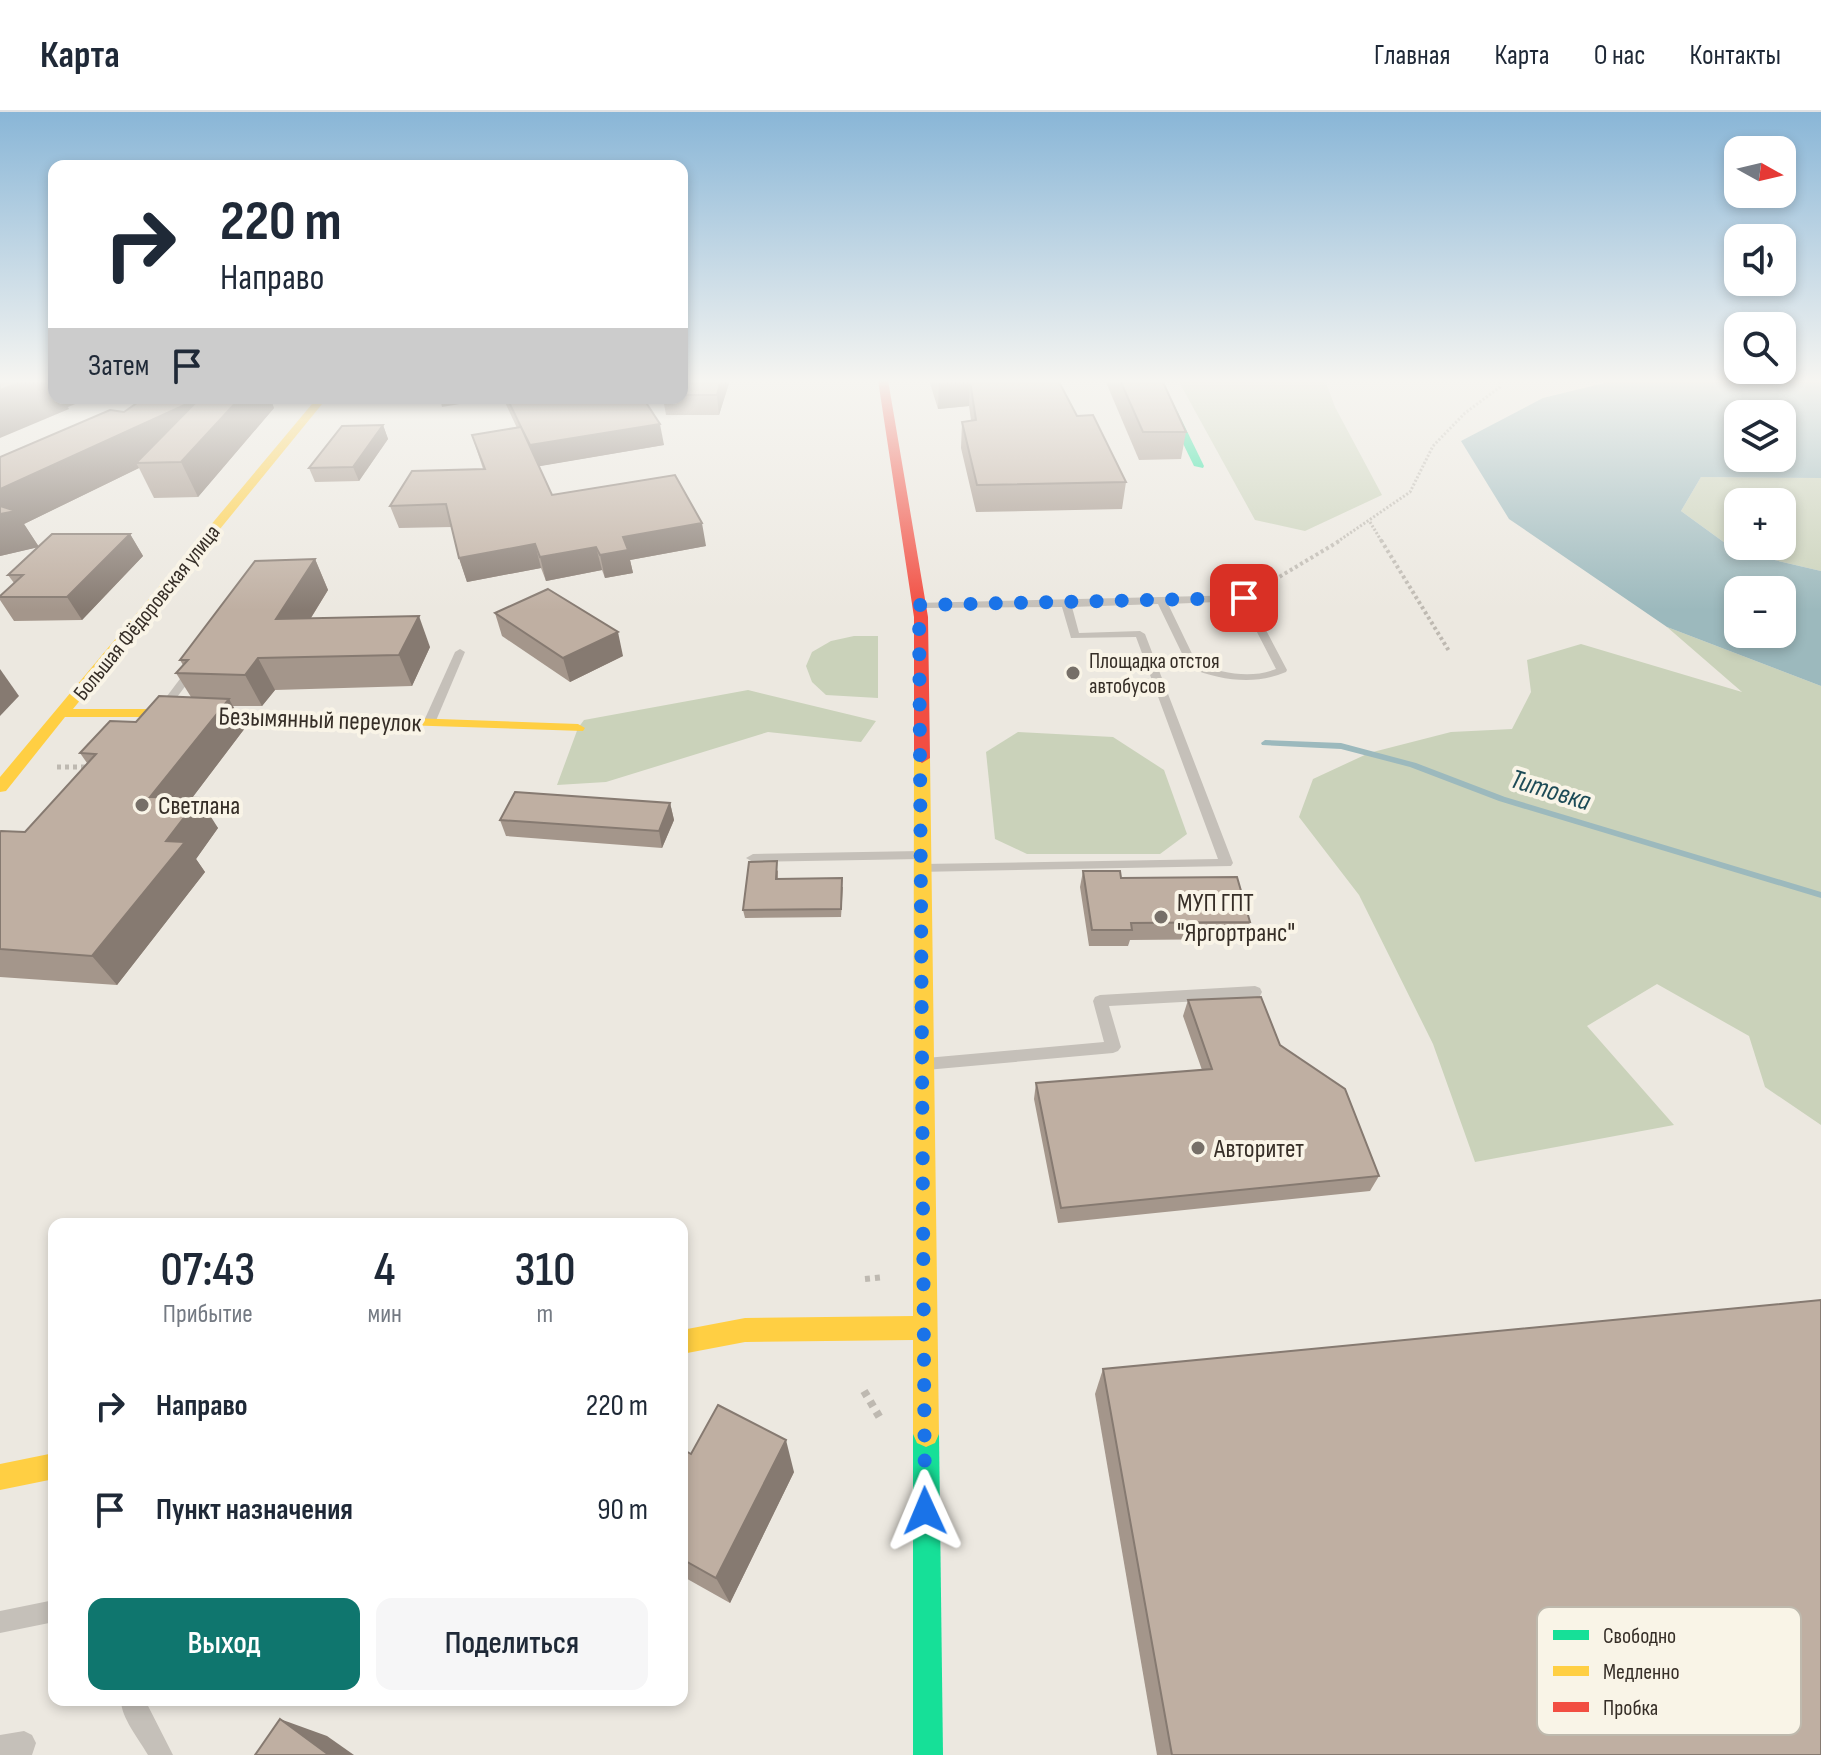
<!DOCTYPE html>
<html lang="ru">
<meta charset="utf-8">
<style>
:root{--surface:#fff;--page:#f6f6f7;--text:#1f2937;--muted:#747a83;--line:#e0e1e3;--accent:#0f766e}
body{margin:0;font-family:"Sofia Sans Condensed",sans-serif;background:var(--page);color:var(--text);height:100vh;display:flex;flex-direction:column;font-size:30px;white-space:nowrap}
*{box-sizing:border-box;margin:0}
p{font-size:26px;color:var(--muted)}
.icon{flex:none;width:44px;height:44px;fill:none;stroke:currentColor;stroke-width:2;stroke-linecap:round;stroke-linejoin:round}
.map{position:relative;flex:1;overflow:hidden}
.drawer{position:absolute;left:48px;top:1106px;width:640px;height:488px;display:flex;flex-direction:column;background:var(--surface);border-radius:16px;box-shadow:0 4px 12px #0003}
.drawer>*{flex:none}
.top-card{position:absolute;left:48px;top:48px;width:640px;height:244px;border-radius:16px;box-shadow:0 4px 12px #0003;background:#fff;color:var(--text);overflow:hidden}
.needle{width:52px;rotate:98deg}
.controls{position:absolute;left:1724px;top:24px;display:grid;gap:16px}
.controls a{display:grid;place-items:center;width:72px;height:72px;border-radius:16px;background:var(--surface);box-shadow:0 4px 12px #0003;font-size:40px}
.pin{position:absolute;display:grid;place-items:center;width:68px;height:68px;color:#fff;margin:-34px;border-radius:16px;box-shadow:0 4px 12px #0006}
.me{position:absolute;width:88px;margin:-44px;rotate:359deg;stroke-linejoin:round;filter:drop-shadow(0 0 6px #0008)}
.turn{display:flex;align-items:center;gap:28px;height:168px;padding:0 40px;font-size:36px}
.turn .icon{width:104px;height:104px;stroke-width:2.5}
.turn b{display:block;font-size:56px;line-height:68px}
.then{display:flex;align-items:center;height:76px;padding:0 40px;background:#0003;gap:16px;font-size:30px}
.eta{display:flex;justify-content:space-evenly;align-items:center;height:136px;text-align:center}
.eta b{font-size:48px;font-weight:600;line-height:56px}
.cta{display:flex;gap:16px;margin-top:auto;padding:16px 40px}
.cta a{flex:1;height:92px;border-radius:16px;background:var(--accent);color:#fff;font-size:32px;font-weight:600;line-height:92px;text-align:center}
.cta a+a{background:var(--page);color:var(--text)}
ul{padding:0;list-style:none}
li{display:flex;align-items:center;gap:24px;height:104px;padding:0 40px}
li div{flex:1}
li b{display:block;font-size:30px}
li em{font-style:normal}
header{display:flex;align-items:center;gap:48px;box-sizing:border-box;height:112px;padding:0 40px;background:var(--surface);border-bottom:2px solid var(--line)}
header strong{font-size:38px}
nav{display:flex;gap:44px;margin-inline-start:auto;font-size:28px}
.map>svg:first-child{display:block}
</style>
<header>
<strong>Карта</strong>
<nav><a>Главная</a><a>Карта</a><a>О нас</a><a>Контакты</a></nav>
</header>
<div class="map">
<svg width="1821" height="1643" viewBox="0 0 1821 1643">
<rect width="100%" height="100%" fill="#ece8e0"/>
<g fill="#cad2ba" fill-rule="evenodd">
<path d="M 1178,268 L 1325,268 L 1335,295 L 1382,383 L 1305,419 L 1255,408 Z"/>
<path d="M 1701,365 L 1821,366 L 1821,459 L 1736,439 L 1681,399 ZM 1738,390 L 1782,390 L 1782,434 L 1738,434 Z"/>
<path d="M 1667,515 L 1821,574 L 1821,1013 L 1765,975 L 1749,924 L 1657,872 L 1587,914 L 1674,1013 L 1475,1050 L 1433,932 L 1359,783 L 1299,705 L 1313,667 L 1369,641 L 1451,620 L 1512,617 L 1531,580 L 1527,548 L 1581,532 L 1742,580 Z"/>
<path d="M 854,524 L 878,524 L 878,586 L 826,583 L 812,570 L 806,554 L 812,540 L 831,529 Z"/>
<path d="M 748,578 L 876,609 L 861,630 L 768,620 L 606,670 L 557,673 L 578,616 L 584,608 Z"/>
<path d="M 1018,620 L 1113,625 L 1164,658 L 1187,722 L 1160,742 L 1027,742 L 995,727 L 986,640 Z"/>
</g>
<path fill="#9cb9bd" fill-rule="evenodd" d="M 1617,268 L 1821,268 L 1821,366 L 1701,365 L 1681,399 L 1736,439 L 1821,459 L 1821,574 L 1667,515 L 1509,407 L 1461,329 L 1543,286 ZM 1738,302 L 1782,302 L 1782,346 L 1738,346 ZM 1782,478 L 1782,522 L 1738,522 L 1738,478 Z"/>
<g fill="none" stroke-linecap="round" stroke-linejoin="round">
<path fill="#9cb9bd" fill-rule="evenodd" d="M 1265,628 L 1341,631 L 1416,651 L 1505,685 L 1821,780 L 1821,786 L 1499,689 L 1410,655 L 1341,637 L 1262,633 L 1261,631 Z"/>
<g stroke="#beb9b1" stroke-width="3" stroke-dasharray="2 2" stroke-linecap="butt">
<path d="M 1370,410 L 1382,430"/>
<path d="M 1337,430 L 1410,380 L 1433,334 L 1465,301 L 1500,275 L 1500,268"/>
</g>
<g stroke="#beb9b1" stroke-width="4" stroke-dasharray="3 3" stroke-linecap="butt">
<path d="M 1381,428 L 1449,539"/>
<path d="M 1259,477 L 1341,428"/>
</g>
<path stroke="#beb9b1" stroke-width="5" stroke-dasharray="4 4" stroke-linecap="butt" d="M 57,655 L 87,655"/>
<path stroke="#beb9b1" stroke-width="6" stroke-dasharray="5 5" stroke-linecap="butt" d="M 865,1167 L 884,1165"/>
<path stroke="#beb9b1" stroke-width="8" stroke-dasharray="6 6" stroke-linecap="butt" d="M 864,1279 L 880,1306"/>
<g fill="#c5c0b9" fill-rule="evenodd">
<path d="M 1244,483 L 1249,486 L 1287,558 L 1286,560 C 1253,574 1222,568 1189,556 L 1158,492 L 1072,495 L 1079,521 L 1140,519 L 1145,522 L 1233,751 L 1231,754 L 917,760 L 915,757 L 917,754 L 922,752 L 1218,747 L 1136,525 L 1071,526 L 1062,495 L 919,496 L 915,495 L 915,491 ZM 1241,489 L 1276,557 C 1250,567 1223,561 1197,552 L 1168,492 Z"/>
<path d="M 460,537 L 465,540 L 435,611 L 433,613 L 425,613 L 423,611 L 455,540 Z"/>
<path d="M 193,554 L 198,557 L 166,600 L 158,600 L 158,596 L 189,555 Z"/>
<path d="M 921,739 L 928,743 L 921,747 L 753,750 L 746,746 L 753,742 Z"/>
<path d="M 1255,874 L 1260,876 L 1262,880 L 1260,884 L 1255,886 L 1109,894 L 1121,935 L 1118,939 L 1113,941 L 926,958 L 920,956 L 918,952 L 920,948 L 926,946 L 1104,930 L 1093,889 L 1095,885 L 1100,883 Z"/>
<path d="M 54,1488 L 54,1510 L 0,1521 L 0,1499 Z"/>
<path d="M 121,1588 L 145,1588 L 173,1643 L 148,1643 C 139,1627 121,1606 121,1588 Z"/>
<path d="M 24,1619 L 32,1623 L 36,1631 L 32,1643 L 0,1643 L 0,1623 Z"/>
</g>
<g fill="#16e098" fill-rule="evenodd">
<path d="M 1152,268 L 1162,268 L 1204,354 L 1203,356 L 1194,354 Z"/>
<path d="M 926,1309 L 935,1313 L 939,1322 L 943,1643 L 913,1643 L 913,1322 L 917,1313 Z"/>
</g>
<g fill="#ffcf43" fill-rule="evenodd">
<path d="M 317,286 L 327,286 L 73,597 L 159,597 L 578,612 L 585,616 L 583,619 L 159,605 L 65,605 L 6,679 L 0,680 L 0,665 Z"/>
<path d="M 922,641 L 930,646 L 939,1322 L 935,1331 L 926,1335 L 917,1331 L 913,1322 L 913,1228 L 745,1230 L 682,1242 L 682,1218 L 745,1206 L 913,1204 L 914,646 Z"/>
<path d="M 54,1341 L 54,1367 L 0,1378 L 0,1352 Z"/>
</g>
<path fill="#f24e42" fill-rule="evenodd" d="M 878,268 L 888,268 L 928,505 L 930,646 L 922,651 L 914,646 L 914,505 Z"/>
</g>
<g fill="#a4968b">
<path d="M 682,268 L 730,268 L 719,303 L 666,303 L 663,286 L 682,286 Z"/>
<path d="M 929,268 L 1058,268 L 1077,304 L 1126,370 L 1122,397 L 976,400 L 961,336 L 962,310 L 971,308 L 969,294 L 938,297 Z"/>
<path d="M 1105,268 L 1162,268 L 1186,320 L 1181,347 L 1139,348 Z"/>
<path d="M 144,286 L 270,286 L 274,296 L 198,385 L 154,386 L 139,356 L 24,412 L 39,435 L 130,422 L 143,444 L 82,508 L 14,509 L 0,488 L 0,484 L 14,471 L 8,463 L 38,435 L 0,444 L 0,345 L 124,300 Z"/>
<path d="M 503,286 L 643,286 L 664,333 L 539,354 L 552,383 L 706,434 L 630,448 L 633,461 L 605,466 L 602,458 L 546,469 L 541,456 L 467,470 L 459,446 L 452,415 L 399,416 L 390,394 L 483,357 L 472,323 L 517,316 Z"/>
<path d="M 383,313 L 388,327 L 359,369 L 315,370 L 309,356 Z"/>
<path d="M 315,447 L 328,478 L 311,506 L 430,535 L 412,574 L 275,578 L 262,594 L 233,594 L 245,616 L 192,686 L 218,716 L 196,747 L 205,760 L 117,873 L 0,865 L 0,720 L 25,720 L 87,651 L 80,641 L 136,610 L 191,585 L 176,561 L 183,553 L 180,548 Z"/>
<path d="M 495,501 L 623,544 L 570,570 L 502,524 Z"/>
<path d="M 670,691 L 674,708 L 662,736 L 506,724 L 500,708 Z"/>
<path d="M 778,758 L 778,767 L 843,775 L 841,805 L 745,806 L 743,798 Z"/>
<path d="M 1083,759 L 1121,766 L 1250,810 L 1245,827 L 1130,828 L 1128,834 L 1089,834 L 1080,775 Z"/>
<path d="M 1188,888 L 1280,933 L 1379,1064 L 1370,1079 L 1058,1111 L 1034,987 L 1036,971 L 1202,958 L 1183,904 Z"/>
<path d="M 1103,1257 L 1821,1643 L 1157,1643 L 1095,1282 Z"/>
<path d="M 682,1337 L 691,1342 L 794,1360 L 730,1491 L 682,1464 Z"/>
</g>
<g fill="#867a71">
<path d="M 16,268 L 54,268 L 54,286 L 90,286 L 68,295 L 69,297 L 0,326 L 0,278 Z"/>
<path d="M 721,268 L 730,268 L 719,303 L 717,283 Z"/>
<path d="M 970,269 L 969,294 L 938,297 L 939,272 Z"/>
<path d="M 200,286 L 270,286 L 274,296 L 198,385 L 181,350 L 136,351 L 139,356 L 24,412 L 39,435 L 0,444 L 0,377 Z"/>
<path d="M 440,286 L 495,286 L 442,295 Z"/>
<path d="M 660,312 L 664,333 L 535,355 L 530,333 Z"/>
<path d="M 383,313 L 388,327 L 359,369 L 353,355 Z"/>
<path d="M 702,411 L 706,434 L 630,448 L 633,461 L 605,466 L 600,443 L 623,425 Z"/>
<path d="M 130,422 L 143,444 L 82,508 L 67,485 Z"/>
<path d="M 535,432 L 541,456 L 467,470 L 459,446 Z"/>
<path d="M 596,435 L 602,458 L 546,469 L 540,445 Z"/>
<path d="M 315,447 L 328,478 L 291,538 L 276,507 Z"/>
<path d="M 419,504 L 430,535 L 412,574 L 399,543 Z"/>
<path d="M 618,520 L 623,544 L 570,570 L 563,546 Z"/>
<path d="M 258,546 L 275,578 L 262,594 L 245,563 Z"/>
<path d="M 0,557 L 19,584 L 0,604 Z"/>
<path d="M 229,587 L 245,616 L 170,715 L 150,685 Z"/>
<path d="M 199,686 L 218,716 L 196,747 L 205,760 L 117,873 L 92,844 L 166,729 Z"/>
<path d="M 670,691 L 674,708 L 662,736 L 659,719 Z"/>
<path d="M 786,1328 L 794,1360 L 730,1491 L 716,1466 Z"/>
<path d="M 280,1607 L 327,1624 L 354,1643 L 329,1643 Z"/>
</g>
<g fill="#bfafa2" stroke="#867a71" stroke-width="2">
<path d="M 0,268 L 26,268 L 0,278 Z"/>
<path d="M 682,268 L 721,268 L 717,283 L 682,283 Z"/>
<path d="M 937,268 L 1058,268 L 1077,304 L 1093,303 L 1126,370 L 977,373 L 962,310 L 976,308 L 970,269 L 939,272 Z"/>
<path d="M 1120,268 L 1162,268 L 1186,320 L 1143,320 Z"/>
<path d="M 144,286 L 240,286 L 181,350 L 136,351 L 200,286 L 0,377 L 0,345 L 110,298 L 124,300 Z"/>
<path d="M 507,286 L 643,286 L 660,312 L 530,333 L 521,315 L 552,383 L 675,363 L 702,411 L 623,425 L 628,438 L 600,443 L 596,435 L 540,445 L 535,432 L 459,446 L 446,392 L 390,394 L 412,359 L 485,357 L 472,323 L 521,315 Z"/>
<path d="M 383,313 L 353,355 L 309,356 L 342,314 Z"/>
<path d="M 0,394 L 16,399 L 0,402 Z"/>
<path d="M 52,422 L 130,422 L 67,485 L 0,485 L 0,484 L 23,463 L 8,463 Z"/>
<path d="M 315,447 L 276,507 L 419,504 L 399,543 L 258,546 L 245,563 L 176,561 L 188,548 L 180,548 L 255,449 Z"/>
<path d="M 548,477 L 618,520 L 563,546 L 495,501 Z"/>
<path d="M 159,584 L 229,587 L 150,685 L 199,686 L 166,729 L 185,730 L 92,844 L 0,837 L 0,720 L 1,719 L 25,720 L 96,642 L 80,641 L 110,609 L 136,610 Z"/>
<path d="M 515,680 L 670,691 L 659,719 L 500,708 Z"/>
<path d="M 777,749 L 776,767 L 842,766 L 841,797 L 743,798 L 749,750 Z"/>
<path d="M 1083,759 L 1120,759 L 1121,766 L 1237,765 L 1250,810 L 1131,811 L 1132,818 L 1092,818 Z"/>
<path d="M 1261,885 L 1280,933 L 1345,977 L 1379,1064 L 1061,1096 L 1036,971 L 1212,957 L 1188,888 Z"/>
<path d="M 1821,1188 L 1821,1643 L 1172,1643 L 1103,1257 Z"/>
<path d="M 718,1293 L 786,1328 L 716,1466 L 682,1447 L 682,1337 L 691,1342 Z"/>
<path d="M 280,1607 L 329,1643 L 255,1643 Z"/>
</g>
<linearGradient id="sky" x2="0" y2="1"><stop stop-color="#89b6d7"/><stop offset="0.54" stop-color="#f6f5f1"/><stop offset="1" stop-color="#f6f5f1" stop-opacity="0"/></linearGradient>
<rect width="1821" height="498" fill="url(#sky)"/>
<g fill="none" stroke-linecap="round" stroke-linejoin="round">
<path stroke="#1a73e8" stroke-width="14" stroke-dasharray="0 25.2" d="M 925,1399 L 919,493 L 1244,486"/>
</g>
<g fill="#766f68" stroke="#f9f4e7" stroke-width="3">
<circle cx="1073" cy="561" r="8"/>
<circle cx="142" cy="693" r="8"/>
<circle cx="1161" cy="805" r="8"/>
<circle cx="1198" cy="1036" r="8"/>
</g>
<g text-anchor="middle" stroke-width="8" stroke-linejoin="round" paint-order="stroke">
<g font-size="22" fill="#362e27" stroke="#f9f4e7">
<text transform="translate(146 500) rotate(-51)" y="8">Большая Фёдоровская улица</text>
</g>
<g font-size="22" fill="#362e27" stroke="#f9f4e7" text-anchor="start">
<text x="1089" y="556">Площадка отстоя<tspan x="1089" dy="25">автобусов</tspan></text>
</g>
<g font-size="26" fill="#362e27" stroke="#f9f4e7">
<text transform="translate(320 607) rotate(2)" y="9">Безымянный переулок</text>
</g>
<g font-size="26" fill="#362e27" stroke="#f9f4e7" text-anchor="start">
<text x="158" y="702">Светлана</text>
<text x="1177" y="799">МУП ГПТ<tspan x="1177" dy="30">"Яргортранс"</tspan></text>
<text x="1214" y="1045">Авторитет</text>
</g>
<g font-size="28" font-style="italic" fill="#1d4b57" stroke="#f9f4e7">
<text transform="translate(1551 677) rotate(17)" y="10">Титовка</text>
</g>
</g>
<rect x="1537" y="1495" width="264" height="128" rx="12" fill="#f9f4e7" stroke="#beb9ad" stroke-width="2"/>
<rect x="1553" y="1518" width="36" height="10" fill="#16e098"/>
<rect x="1553" y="1554" width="36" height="10" fill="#ffcf43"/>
<rect x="1553" y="1590" width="36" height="10" fill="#f24e42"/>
<g font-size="22" fill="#362e27">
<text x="1603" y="1531">Свободно</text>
<text x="1603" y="1567">Медленно</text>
<text x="1603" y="1603">Пробка</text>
</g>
</svg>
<div class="controls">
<a><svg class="needle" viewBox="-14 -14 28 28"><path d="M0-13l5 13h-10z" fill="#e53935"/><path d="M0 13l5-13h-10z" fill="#747a83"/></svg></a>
<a><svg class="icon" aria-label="sound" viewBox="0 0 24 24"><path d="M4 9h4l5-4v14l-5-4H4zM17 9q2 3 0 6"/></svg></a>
<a><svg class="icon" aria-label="search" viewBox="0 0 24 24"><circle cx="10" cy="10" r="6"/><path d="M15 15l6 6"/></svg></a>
<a><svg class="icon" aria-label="layers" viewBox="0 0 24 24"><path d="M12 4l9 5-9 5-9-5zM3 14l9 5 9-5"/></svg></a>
<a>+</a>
<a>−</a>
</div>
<div class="pin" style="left:1244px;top:486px;background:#d93025"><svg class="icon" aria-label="arrive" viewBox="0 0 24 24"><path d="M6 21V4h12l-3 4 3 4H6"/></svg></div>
<svg class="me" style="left:925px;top:1399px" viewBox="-20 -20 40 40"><path d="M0-17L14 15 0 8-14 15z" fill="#1a73e8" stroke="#fff" stroke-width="4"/></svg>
<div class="top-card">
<div class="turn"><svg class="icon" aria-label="right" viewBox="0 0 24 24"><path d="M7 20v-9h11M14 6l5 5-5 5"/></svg><div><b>220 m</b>Направо</div></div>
<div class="then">Затем<svg class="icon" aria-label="arrive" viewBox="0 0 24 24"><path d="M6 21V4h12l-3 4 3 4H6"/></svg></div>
</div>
<section class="drawer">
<div class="eta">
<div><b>07:43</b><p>Прибытие</p></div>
<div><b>4</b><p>мин</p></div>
<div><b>310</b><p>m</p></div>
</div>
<ul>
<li><svg class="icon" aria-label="right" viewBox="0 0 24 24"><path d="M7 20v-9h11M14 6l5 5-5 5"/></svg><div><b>Направо</b></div><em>220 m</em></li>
<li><svg class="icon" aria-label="arrive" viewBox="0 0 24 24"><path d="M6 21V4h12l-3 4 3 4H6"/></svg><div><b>Пункт назначения</b></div><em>90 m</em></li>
</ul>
<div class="cta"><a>Выход</a><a>Поделиться</a></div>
</section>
</div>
